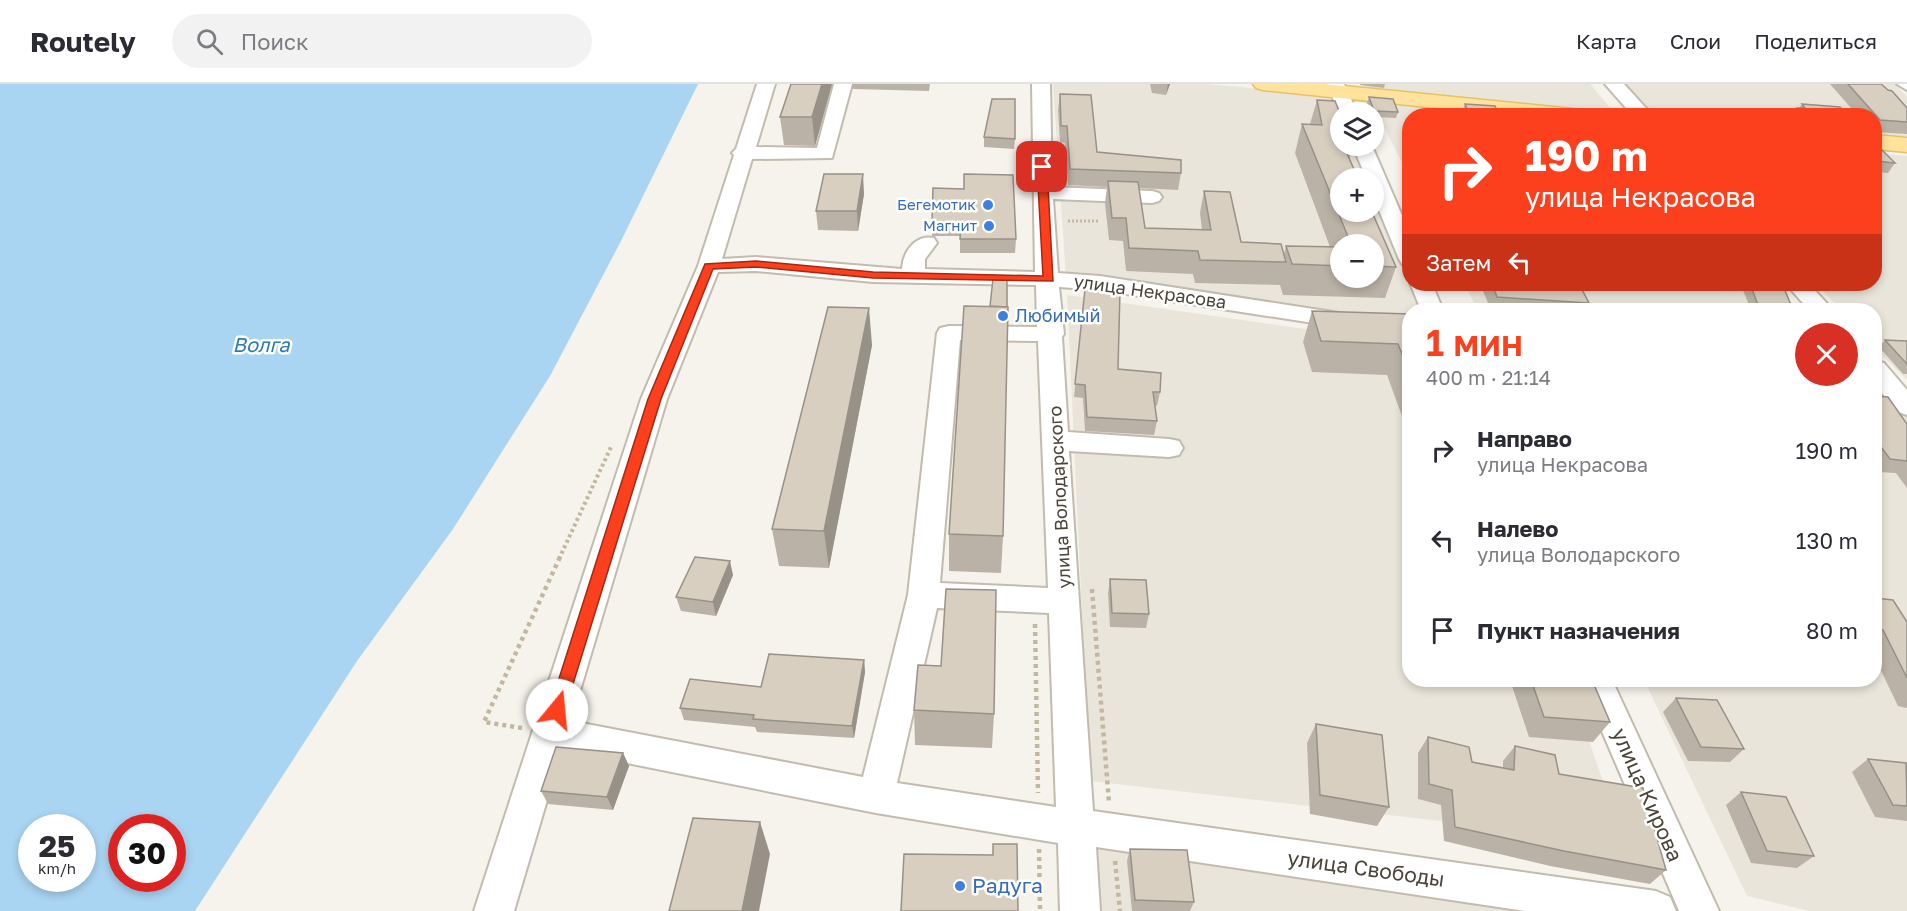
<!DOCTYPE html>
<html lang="ru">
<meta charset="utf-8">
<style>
:root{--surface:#fff;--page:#f2f2f3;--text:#2b2b33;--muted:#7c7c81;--line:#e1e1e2;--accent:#fc3f1d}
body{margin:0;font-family:"Golos Text",sans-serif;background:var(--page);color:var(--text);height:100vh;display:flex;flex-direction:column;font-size:22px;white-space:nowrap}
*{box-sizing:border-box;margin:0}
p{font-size:20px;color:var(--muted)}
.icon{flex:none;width:33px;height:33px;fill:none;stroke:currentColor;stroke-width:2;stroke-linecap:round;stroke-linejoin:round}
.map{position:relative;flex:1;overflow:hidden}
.side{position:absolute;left:1402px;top:219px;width:480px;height:384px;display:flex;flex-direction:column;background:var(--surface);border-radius:24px;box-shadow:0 3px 9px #0003}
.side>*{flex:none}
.guide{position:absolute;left:1402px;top:24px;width:480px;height:183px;border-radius:24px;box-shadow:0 3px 9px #0003;background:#fc3f1d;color:#fff;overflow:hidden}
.fabs{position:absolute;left:1330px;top:18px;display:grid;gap:12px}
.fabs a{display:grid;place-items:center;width:54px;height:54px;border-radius:50%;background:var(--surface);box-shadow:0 3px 9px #0003;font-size:30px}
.speed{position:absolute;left:18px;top:730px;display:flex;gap:12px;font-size:30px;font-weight:700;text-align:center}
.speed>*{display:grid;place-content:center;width:78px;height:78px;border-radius:50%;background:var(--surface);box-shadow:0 3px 9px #0003;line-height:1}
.speed small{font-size:15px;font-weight:400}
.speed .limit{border:9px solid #d22;background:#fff;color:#111}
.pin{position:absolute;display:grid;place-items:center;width:51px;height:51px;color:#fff;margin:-26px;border-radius:12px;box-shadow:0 3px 9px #0006}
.me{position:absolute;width:66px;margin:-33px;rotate:17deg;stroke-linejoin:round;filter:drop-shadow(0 0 4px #0008)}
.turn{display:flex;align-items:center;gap:21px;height:126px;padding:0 24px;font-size:27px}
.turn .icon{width:78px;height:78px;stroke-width:2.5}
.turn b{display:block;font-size:42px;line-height:51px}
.then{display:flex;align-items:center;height:57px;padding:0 24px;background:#0003;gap:12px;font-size:22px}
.round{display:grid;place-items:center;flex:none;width:63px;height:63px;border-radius:32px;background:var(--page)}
.overview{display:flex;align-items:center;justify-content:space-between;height:102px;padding:0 24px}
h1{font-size:36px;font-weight:600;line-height:45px;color:var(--accent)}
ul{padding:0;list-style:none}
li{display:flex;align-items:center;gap:18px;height:90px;padding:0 24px}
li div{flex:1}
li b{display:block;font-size:22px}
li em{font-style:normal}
header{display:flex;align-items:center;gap:36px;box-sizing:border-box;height:84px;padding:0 30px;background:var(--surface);border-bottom:2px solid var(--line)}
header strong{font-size:28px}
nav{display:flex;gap:33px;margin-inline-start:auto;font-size:21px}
.search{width:420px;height:54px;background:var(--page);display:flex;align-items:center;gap:15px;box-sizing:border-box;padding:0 21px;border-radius:33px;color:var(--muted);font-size:22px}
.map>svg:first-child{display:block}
</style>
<header>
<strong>Routely</strong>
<div class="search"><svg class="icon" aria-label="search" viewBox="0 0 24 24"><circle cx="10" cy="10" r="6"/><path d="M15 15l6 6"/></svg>Поиск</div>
<nav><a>Карта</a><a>Слои</a><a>Поделиться</a></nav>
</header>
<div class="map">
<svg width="1907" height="827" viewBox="0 0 1907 827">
<rect width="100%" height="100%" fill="#f6f3ec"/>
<g fill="#eae5da" fill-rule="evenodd">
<path d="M 1053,0 L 1207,0 L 1345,13 L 1352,28 L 1341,28 L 1341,62 L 1366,62 L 1410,163 L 1410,200 L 1426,200 L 1438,226 L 1410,226 L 1410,242 L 1066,193 ZM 1341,94 L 1374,94 L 1374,128 L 1341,128 ZM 1341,160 L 1374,160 L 1374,194 L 1341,194 Z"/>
<path d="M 1363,0 L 1590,0 L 1616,31 L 1365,5 Z"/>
<path d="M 1613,0 L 1894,0 L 1907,12 L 1907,57 L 1875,54 L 1875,32 L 1641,31 Z"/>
<path d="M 1370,15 L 1523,31 L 1410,32 L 1410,94 Z"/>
<path d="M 1875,69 L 1907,72 L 1907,296 L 1875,264 L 1875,226 L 1841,226 L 1816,200 L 1875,200 Z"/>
<path d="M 1464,200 L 1762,200 L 1785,226 L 1478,226 Z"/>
<path d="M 1067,211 L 1410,260 L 1410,596 L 1568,596 L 1624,758 L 1090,697 Z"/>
<path d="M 1875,323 L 1903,326 L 1907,331 L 1907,827 L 1809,827 L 1747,812 L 1644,596 L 1875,596 Z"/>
<path d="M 1093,742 L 1651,827 L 1099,827 Z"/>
</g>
<path fill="#a9d4f2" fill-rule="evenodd" d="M 0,0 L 698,0 L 620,159 L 550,292 L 453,445 L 357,577 L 195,827 L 0,827 ZM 32,744 L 82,744 L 82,795 L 32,795 ZM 122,744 L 172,744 L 172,795 L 122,795 Z"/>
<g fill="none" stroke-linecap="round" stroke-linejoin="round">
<g stroke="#c2bbae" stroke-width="4">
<g id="minor">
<path d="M 757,0 L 775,0 L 756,63 L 817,64 L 834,0 L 852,0 L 832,74 L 752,75 L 722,175 L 756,173 L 902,185 C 903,168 915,150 934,154 L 937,159 L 925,175 L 925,185 L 1035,188 L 1032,0 L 1050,0 L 1052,103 L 1152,107 L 1159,109 L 1162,113 L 1159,117 L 1152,119 L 1053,115 L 1058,189 L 1100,192 L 1410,240 L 1410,254 L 1100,206 L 1059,203 L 1064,250 L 1062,253 L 1068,348 L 1169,355 L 1179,357 L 1183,364 L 1179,371 L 1169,373 L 1069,367 L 1093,727 L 1656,807 L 1670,813 L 1676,827 L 1525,827 L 1096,763 L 1100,827 L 1060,827 L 1058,759 L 876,729 L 562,666 L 514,827 L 474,827 L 641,315 L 698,182 L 734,71 L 732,69 L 736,65 ZM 756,187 L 873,198 L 1036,201 L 1037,243 L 949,242 L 940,244 L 937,249 L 908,511 L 863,693 L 571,637 L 667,315 L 718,188 ZM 960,256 L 1038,257 L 1048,504 L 940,499 ZM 937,524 L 1049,529 L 1056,723 L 897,699 Z"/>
<path d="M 1326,0 L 1344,0 L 1357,28 L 1341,28 L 1341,31 Z"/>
<path d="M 1605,0 L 1624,0 L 1653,32 L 1633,32 Z"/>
<path d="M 1897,0 L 1907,0 L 1907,6 Z"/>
<path d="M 1353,62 L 1372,62 L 1410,150 L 1410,182 L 1402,180 L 1399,175 L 1374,114 L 1374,94 L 1366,94 Z"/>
<path d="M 1410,199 L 1432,200 L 1443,226 L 1421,226 Z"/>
<path d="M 1786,200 L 1809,200 L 1833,226 L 1809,226 Z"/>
<path d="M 1875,277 L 1884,279 L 1907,306 L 1907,331 L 1898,328 L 1875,301 Z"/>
<path d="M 1580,596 L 1612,596 L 1719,827 L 1679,827 Z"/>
</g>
</g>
<g stroke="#e6c16a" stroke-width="3">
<g id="major">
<path d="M 1253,0 L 1324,0 L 1583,26 L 1591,27 L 1593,32 L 1515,32 L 1263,6 L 1256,4 Z"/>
<path d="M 1875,51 L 1907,54 L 1907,68 L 1875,65 Z"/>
</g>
</g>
<path stroke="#c4b79f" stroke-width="3" stroke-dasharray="2 2" stroke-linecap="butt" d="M 1068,137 L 1100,137"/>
<path stroke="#c4b79f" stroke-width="4" stroke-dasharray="3 3" stroke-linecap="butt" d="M 559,475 L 611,363"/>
<g stroke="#c4b79f" stroke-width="4.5" stroke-dasharray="4 4" stroke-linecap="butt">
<path d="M 1092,505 L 1109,719"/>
<path d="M 1035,540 L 1038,709"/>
<path d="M 522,644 L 484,638 L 560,473"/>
<path d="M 1039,765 L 1040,827"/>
<path d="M 1115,777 L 1120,827"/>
</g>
<use href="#minor" fill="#fff" fill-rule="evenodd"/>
<use href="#major" fill="#ffe39c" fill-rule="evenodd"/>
</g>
<g fill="#bab2a6" fill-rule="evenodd">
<path d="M 832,0 L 815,62 L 784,61 L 780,33 Z"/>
<path d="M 852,0 L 930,0 L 929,7 L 853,5 Z"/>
<path d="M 1150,0 L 1170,0 L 1166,11 L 1152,9 Z"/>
<path d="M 1360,0 L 1385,0 L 1384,4 L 1360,1 Z"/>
<path d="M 1830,0 L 1881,0 L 1907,24 L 1907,50 L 1875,48 L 1875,32 L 1858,32 Z"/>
<path d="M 1060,10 L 1097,68 L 1181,89 L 1178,106 L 1139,104 L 1145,144 L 1202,146 L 1200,129 L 1204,107 L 1241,158 L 1284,170 L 1286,162 L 1330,163 L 1295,69 L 1302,40 L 1310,40 L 1317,16 L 1353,63 L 1349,75 L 1396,183 L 1385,214 L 1283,211 L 1280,201 L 1195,199 L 1193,190 L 1126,187 L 1123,157 L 1109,156 L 1105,119 L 1107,103 L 1068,101 L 1065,59 L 1060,58 L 1058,26 ZM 1341,160 L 1374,160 L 1374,194 L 1341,194 Z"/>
<path d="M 1369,13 L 1398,28 L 1396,34 L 1374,33 L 1374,28 L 1370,28 L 1367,19 Z"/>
<path d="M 1465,20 L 1499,32 L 1461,31 Z"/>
<path d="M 1802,20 L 1848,32 L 1792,32 L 1797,24 L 1799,24 Z"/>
<path d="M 984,53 L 1015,55 L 1014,65 L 984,63 Z"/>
<path d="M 1875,59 L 1895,79 L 1888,89 L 1875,88 Z"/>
<path d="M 933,104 L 1016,155 L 1015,169 L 960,169 L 960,152 L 932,152 Z"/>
<path d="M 864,110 L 858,147 L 818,146 L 816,127 Z"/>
<path d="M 1480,200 L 1579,200 L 1589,219 L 1585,226 L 1491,226 Z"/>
<path d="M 1724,200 L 1780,200 L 1793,226 L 1751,226 L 1741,201 Z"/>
<path d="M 1085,205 L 1118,285 L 1160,308 L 1157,322 L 1155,321 L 1157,337 L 1154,351 L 1085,347 L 1083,314 L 1074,313 Z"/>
<path d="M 1312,227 L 1410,230 L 1410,354 L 1387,291 L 1312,288 L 1303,258 Z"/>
<path d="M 1885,256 L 1907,257 L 1907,290 L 1903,290 L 1879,263 Z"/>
<path d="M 872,261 L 829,484 L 779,482 L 772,445 Z"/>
<path d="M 1875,312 L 1907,340 L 1907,404 L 1896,389 L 1879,388 L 1875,382 Z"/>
<path d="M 949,450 L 1003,452 L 1001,489 L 949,487 Z"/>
<path d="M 733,491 L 716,532 L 681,527 L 676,513 Z"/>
<path d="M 1110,495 L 1149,530 L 1146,544 L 1110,543 L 1108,509 Z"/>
<path d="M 1875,514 L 1907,538 L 1907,624 L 1898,622 L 1875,574 Z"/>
<path d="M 864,576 L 865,588 L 854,654 L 757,648 L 755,643 L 684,636 L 680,624 Z"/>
<path d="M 1510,596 L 1592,596 L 1610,638 L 1593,658 L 1529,653 Z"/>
<path d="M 1676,614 L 1744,665 L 1730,678 L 1688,677 L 1663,628 Z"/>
<path d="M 914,626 L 994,630 L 992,664 L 915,661 Z"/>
<path d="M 1316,640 L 1389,723 L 1377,742 L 1310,730 L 1307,659 Z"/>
<path d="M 1428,653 L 1472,678 L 1503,684 L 1503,677 L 1515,662 L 1559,690 L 1666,786 L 1650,800 L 1550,782 L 1444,757 L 1441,721 L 1418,715 L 1418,669 Z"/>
<path d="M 623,669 L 629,682 L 613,726 L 548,720 L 541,707 Z"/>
<path d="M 1868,675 L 1907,680 L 1907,737 L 1875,733 L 1852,688 Z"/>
<path d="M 1741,708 L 1814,772 L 1797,784 L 1751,779 L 1726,721 Z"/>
<path d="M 1130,765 L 1194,818 L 1190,827 L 1132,827 L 1127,777 Z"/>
</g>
<g fill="#979187">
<path d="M 822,0 L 832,0 L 815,62 L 812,33 Z"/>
<path d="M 1168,0 L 1170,0 L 1166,11 Z"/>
<path d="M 863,90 L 864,110 L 858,147 L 857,127 Z"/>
<path d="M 869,224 L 872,261 L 829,484 L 824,447 Z"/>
<path d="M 730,477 L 733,491 L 716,532 L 713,518 Z"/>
<path d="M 864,576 L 865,588 L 854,654 L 852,642 Z"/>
<path d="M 623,669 L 629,682 L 613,726 L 607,713 Z"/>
<path d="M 760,738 L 770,770 L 759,827 L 742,827 Z"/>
</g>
<g fill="#d8cfc1" stroke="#979187" stroke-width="1.5">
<path d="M 791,0 L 822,0 L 812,33 L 780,33 Z"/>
<path d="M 1848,0 L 1881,0 L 1888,6 L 1892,7 L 1907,24 L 1907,38 L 1880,36 Z"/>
<path d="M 1060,10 L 1091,11 L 1097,68 L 1181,76 L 1181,89 L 1070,85 L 1067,42 L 1061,42 Z"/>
<path d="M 1369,13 L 1393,15 L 1398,28 L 1374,27 Z"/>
<path d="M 992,15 L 1015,15 L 1015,55 L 984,53 Z"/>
<path d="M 1317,16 L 1335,17 L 1341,32 L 1341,62 L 1352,62 L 1353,63 L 1344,63 L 1358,94 L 1341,94 L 1341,128 L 1372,128 L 1396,183 L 1374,182 L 1374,160 L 1351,160 L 1302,40 L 1322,41 Z"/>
<path d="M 1465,20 L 1495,22 L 1499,32 L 1470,32 Z"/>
<path d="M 1802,20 L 1840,23 L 1848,32 L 1803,32 L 1797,24 L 1805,24 Z"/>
<path d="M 1875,59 L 1895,79 L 1875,77 Z"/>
<path d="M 824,90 L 863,90 L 857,127 L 816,127 Z"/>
<path d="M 964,90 L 1013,91 L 1016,155 L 960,155 L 961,138 L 932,138 L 933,104 L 964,105 Z"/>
<path d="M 1108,97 L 1138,98 L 1145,144 L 1211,146 L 1204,107 L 1230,108 L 1241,158 L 1281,160 L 1286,178 L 1200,176 L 1198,167 L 1129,164 L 1126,134 L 1112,134 Z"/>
<path d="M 1286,162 L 1341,163 L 1341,182 L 1292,180 Z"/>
<path d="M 993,195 L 1007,196 L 1007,223 L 990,222 Z"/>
<path d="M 1492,200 L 1579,200 L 1589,219 L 1497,213 Z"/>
<path d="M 1750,200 L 1780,200 L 1784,204 L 1793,226 L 1760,226 Z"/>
<path d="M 1085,205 L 1120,207 L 1118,285 L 1161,289 L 1160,308 L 1153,308 L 1157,337 L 1087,333 L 1085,301 L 1075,300 Z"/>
<path d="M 964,222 L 1008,223 L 1003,452 L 949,450 Z"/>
<path d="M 828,223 L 869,224 L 824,447 L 772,445 Z"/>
<path d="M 1312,227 L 1410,230 L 1410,289 L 1398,260 L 1321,257 Z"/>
<path d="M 1885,256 L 1907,257 L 1907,280 Z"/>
<path d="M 1875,312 L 1888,313 L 1907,340 L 1907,377 L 1890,375 L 1875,355 Z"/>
<path d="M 695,473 L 730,477 L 713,518 L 676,513 Z"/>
<path d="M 1110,495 L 1146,496 L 1149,530 L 1112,529 Z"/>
<path d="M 946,505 L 996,506 L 994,630 L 914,626 L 918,581 L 941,582 Z"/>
<path d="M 1875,514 L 1893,516 L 1907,538 L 1907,594 L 1883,546 L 1875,545 Z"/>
<path d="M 769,570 L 864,576 L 852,642 L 753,635 L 754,631 L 680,624 L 690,595 L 761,603 Z"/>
<path d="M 1531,596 L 1592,596 L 1610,638 L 1544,633 Z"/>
<path d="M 1676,614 L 1717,616 L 1744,665 L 1701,663 Z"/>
<path d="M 1316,640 L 1382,651 L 1389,723 L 1320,711 Z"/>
<path d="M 1428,653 L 1469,663 L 1472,678 L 1514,686 L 1515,662 L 1555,671 L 1559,690 L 1643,704 L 1666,786 L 1564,767 L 1455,743 L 1452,706 L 1429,700 Z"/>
<path d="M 556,663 L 623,669 L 607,713 L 541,707 Z"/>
<path d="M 1868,675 L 1906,679 L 1907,722 L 1893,721 Z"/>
<path d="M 1741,708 L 1786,713 L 1814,772 L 1767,767 Z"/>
<path d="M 693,734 L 760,738 L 742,827 L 669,827 Z"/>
<path d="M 993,760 L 1017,760 L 1018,827 L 901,827 L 904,770 L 993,771 Z"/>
<path d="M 1130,765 L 1187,766 L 1194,818 L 1135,816 Z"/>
</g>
<path fill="#fc3f1d" stroke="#a42913" stroke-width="1.5" d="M 1042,80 L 1047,83 L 1053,197 L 873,194 L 756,183 L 713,185 L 661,315 L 565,626 L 563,631 L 551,631 L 549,626 L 648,315 L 705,180 L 756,177 L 873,188 L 1043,192 L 1037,83 Z"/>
<g fill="#3f7fe0" stroke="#fff" stroke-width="2">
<circle cx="988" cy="121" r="6"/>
<circle cx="989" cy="142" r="6"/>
<circle cx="1003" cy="232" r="6"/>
<circle cx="960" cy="802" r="6"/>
</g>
<g text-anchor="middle" stroke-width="5" stroke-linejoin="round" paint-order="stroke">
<g font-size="15" fill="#366cbe" stroke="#fff" text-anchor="end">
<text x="976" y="126">Бегемотик</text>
<text x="977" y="147">Магнит</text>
</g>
<g font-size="18" fill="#4b4439" stroke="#fff">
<text transform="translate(1150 208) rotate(8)" y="6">улица Некрасова</text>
<text transform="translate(1060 413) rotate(-93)" y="6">улица Володарского</text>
</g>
<g font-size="18" fill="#366cbe" stroke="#fff" text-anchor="start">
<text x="1015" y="238">Любимый</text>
</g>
<g font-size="20" font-style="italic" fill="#2e7ab2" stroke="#fff">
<text x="261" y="268">Волга</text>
</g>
<g font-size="21" fill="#4b4439" stroke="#fff">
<text transform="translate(1647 711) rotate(66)" y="7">улица Кирова</text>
<text transform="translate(1366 785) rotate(8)" y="7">улица Свободы</text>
</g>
<g font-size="21" fill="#366cbe" stroke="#fff" text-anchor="start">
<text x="972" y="809">Радуга</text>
</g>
</g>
</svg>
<div class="fabs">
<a><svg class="icon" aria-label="layers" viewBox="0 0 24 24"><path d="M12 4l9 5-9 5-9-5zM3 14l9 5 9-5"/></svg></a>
<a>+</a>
<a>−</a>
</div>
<div class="speed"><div>25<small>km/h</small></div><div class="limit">30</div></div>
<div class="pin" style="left:1042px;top:83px;background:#d93025"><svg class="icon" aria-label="arrive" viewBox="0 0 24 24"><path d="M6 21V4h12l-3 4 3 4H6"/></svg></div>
<svg class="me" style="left:557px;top:626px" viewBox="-20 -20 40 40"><circle r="19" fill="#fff"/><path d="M0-13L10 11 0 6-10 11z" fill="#fc3f1d"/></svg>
<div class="guide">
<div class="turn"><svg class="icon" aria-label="right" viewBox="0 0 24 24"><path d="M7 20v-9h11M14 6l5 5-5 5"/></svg><div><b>190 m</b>улица Некрасова</div></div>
<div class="then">Затем<svg class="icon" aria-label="left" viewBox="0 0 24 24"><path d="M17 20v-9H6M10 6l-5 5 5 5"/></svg></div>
</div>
<section class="side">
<div class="overview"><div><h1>1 мин</h1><p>400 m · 21:14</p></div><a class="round" style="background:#d93025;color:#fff"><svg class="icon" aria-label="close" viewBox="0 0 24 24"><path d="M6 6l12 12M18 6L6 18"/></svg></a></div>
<ul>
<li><svg class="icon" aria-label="right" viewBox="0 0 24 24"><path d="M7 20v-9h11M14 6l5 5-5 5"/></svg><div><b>Направо</b><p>улица Некрасова</p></div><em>190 m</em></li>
<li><svg class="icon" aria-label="left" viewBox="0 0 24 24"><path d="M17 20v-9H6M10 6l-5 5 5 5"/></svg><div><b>Налево</b><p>улица Володарского</p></div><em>130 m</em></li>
<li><svg class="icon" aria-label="arrive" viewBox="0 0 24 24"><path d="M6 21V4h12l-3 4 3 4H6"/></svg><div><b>Пункт назначения</b></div><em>80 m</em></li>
</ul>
</section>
</div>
